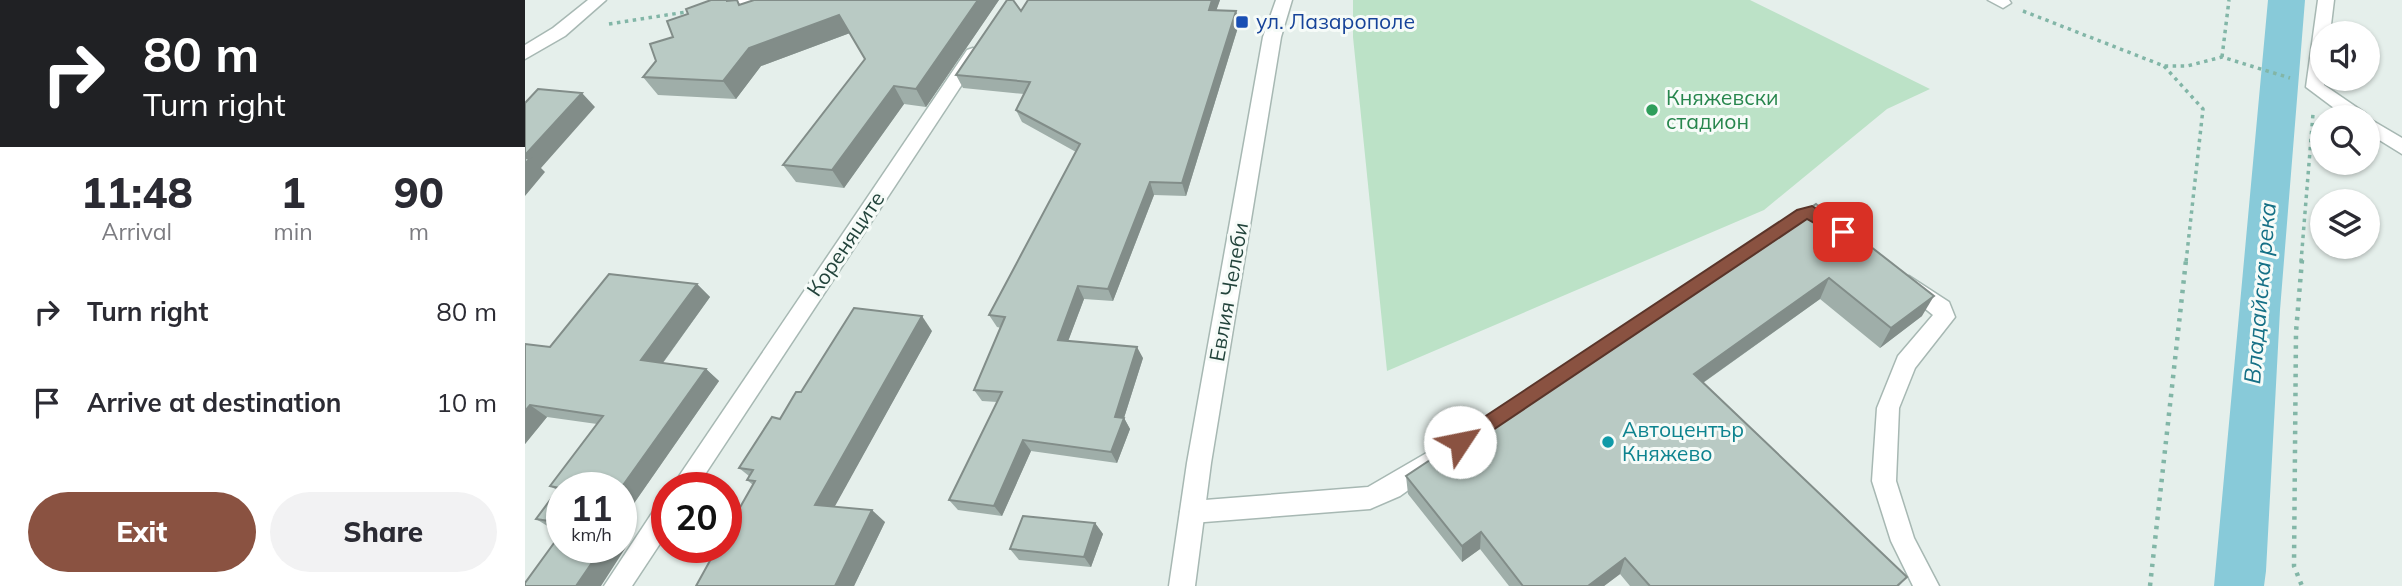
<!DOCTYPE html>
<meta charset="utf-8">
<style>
:root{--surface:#fff;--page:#f2f2f3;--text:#2b2b33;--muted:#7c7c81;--accent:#8a5241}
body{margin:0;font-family:Mulish,sans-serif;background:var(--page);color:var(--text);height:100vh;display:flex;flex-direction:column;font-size:26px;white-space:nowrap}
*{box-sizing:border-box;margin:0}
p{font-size:23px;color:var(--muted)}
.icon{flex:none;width:38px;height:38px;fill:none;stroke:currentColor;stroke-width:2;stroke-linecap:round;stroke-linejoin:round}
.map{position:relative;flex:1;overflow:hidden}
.sheet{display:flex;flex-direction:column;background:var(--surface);width:525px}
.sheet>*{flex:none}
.hud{background:#202124;color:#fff;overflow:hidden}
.tools{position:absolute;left:1785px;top:21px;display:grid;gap:14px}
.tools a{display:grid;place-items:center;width:70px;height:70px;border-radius:50%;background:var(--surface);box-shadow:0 2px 5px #0004;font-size:35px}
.speed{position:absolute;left:21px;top:472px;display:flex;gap:14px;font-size:35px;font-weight:700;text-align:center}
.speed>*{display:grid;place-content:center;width:91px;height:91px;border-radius:50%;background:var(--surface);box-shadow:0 2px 5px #0004;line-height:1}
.speed small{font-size:18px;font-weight:400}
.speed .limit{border:10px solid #d22;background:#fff;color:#111}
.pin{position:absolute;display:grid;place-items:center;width:60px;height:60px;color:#fff;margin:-30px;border-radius:14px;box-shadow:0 4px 10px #0006}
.me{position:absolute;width:77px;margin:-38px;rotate:56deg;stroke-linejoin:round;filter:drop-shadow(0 0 5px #0008)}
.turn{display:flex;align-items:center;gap:24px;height:147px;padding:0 28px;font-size:32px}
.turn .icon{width:91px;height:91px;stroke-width:2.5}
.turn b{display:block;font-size:49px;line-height:60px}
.eta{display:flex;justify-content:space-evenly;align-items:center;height:119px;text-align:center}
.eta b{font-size:42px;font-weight:800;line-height:49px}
.cta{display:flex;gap:14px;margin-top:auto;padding:14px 28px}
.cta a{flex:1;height:80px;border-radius:42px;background:var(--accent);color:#fff;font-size:28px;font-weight:800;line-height:80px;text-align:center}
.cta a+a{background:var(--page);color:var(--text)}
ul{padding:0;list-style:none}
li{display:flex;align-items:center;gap:21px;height:91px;padding:0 28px}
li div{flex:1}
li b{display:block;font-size:26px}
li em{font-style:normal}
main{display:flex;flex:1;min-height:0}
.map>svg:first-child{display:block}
</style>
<main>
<section class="sheet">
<div class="hud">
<div class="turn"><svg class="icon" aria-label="right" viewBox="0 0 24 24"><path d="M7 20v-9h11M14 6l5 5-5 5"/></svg><div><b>80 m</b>Turn right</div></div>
</div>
<div class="eta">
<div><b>11:48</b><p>Arrival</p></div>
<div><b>1</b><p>min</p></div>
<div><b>90</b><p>m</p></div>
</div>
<ul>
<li><svg class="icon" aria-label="right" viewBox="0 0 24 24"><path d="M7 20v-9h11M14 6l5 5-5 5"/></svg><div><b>Turn right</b></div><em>80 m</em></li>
<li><svg class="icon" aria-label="arrive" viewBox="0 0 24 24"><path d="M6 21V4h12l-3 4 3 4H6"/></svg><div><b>Arrive at destination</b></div><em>10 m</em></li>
</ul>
<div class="cta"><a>Exit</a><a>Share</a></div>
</section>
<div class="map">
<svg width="1877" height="586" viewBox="0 0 1877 586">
<rect width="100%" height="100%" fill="#e5efeb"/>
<path fill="#bce2c7" d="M 828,0 L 1225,0 L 1405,89 L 1362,109 L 1239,210 L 862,371 L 828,37 Z"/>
<path fill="#88cad9" d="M 1743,0 L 1780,0 L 1755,310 L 1741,571 L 1739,586 L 1689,586 Z"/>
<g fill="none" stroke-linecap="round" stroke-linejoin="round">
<g stroke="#a7b8b3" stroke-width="3">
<g id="service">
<path d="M 1384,276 L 1424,302 L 1430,317 L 1390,368 L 1374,408 L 1371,481 L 1389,538 L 1414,586 L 1388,586 L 1366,541 L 1347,481 L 1352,408 L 1373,356 L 1408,315 L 1377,290 L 1374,284 L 1377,278 Z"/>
<path d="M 905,451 L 913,455 L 917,462 L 913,469 L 875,496 L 845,509 L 667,523 L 658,520 L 655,512 L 658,504 L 667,501 L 843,487 Z"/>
</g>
</g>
<g stroke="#a7b8b3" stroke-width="3">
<g id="minor">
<path d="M 63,0 L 81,0 L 40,36 L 0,59 L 0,45 L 28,28 Z"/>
<path d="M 202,0 L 238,0 L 230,5 L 187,13 L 179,8 L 181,4 Z"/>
<path d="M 1463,0 L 1484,0 L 1486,3 L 1478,8 Z"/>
<path d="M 1793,0 L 1809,0 L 1805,33 L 1797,33 L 1799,85 L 1840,113 L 1843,117 L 1843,118 L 1877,138 L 1877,154 L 1843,133 L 1843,117 L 1821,117 L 1781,87 Z"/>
<path d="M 448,48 L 457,54 L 171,488 L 146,488 L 442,50 Z"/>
<path d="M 142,501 L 142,533 L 107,586 L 79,586 L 133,504 Z"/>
</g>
</g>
<g stroke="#a7b8b3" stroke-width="3">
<path id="tertiary" d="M 751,0 L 767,0 L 756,37 L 686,463 L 670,586 L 644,586 L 662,463 L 738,37 Z"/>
</g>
<g stroke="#82b6a7" stroke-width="3.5" stroke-dasharray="3.5 4.5" stroke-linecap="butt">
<path d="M 1498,11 L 1639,66 L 1662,66 L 1697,57 L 1765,78"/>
<path d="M 84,24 L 161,12"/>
<path d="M 1697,57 L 1704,0"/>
<path d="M 1639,66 L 1678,109 L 1661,262"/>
<path d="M 1776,262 L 1788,114"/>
</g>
<g stroke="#82b6a7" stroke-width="4.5" stroke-dasharray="3.5 6" stroke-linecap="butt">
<path d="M 1777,260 L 1771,332 L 1769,566 L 1777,586"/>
<path d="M 1625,586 L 1661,260"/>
</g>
<use href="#service" fill="#fff" fill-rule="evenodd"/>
<use href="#minor" fill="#fff" fill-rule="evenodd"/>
<use href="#tertiary" fill="#fff" fill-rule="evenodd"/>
</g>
<g fill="#9faea9">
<path d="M 212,0 L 215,4 L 474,0 L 401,107 L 379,104 L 319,188 L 271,182 L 258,165 L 340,59 L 325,33 L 236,66 L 211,99 L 133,95 L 118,77 L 131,61 L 148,37 L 204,1 Z"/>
<path d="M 503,0 L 695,0 L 691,10 L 711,11 L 714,24 L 661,196 L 629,195 L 588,301 L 559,299 L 543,341 L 618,358 L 599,418 L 605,429 L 592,463 L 506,451 L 477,516 L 433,510 L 424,500 L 472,402 L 457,401 L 449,390 L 476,328 L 472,327 L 464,315 L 551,152 L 497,122 L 491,110 L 499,94 L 438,88 L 431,75 L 496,11 Z"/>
<path d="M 1291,204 L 1397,316 L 1355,348 L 1295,299 L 1178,383 L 1382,577 L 1374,586 L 1105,586 L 1095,574 L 1079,586 L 984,586 L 955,549 L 937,562 L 883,494 L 881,476 Z"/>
<path d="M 172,284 L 185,297 L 138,363 L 181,369 L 194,381 L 96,522 L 96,488 L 37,488 L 37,531 L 29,530 L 11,519 L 32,490 L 25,486 L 72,424 L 22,417 L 0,444 L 0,344 L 25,347 Z"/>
<path d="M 407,331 L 309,507 L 360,522 L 329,586 L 171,586 L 228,485 L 222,480 L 224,476 L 214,468 L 276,392 Z"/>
<path d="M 570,523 L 578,534 L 566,567 L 494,560 L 485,549 Z"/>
</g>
<g fill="#828d89">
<path d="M 453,0 L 474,0 L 401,107 L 391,89 Z"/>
<path d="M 687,0 L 695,0 L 687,23 L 684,10 Z"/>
<path d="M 711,11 L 714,24 L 661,196 L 657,183 Z"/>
<path d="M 314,15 L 325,33 L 236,66 L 211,99 L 198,81 L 224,48 Z"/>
<path d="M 369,86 L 379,104 L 319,188 L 307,170 Z"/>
<path d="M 57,93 L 70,107 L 16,168 L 20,172 L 0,196 L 0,155 Z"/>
<path d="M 625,182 L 629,195 L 588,301 L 583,289 Z"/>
<path d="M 1304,278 L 1295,299 L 1162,394 L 1169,374 Z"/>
<path d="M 172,284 L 185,297 L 131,372 L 116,360 Z"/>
<path d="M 553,286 L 559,299 L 539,352 L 533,340 Z"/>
<path d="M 1409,296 L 1397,316 L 1355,348 L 1366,328 Z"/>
<path d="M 397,316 L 407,331 L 304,517 L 290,505 Z"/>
<path d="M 612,347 L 618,358 L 598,421 L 599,418 L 605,429 L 592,463 L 586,452 L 590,417 Z"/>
<path d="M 181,369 L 194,381 L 96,522 L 96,488 Z"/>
<path d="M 5,405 L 22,417 L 0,444 L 0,411 Z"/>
<path d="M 498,440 L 506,451 L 477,516 L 469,506 Z"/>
<path d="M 347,510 L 360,522 L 329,586 L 310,586 Z"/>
<path d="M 570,523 L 578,534 L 566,567 L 559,557 Z"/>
<path d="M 956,532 L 955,549 L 937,562 L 937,546 Z"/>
<path d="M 96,540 L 103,544 L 76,586 L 51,586 L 77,548 L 96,548 Z"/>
<path d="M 1100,558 L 1095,574 L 1079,586 L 1063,586 Z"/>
</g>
<g fill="#b9cac4" stroke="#828d89" stroke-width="2">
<path d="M 186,0 L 202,0 L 202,1 L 212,0 L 214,5 L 229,0 L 453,0 L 391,89 L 369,86 L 307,170 L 258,165 L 340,59 L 314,15 L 224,48 L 198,81 L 118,77 L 131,61 L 125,44 L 148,37 L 142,21 L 163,14 L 161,9 Z"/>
<path d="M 482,0 L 488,0 L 496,11 L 503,0 L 687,0 L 684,10 L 711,11 L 657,183 L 625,182 L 583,289 L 553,286 L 533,340 L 612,347 L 590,417 L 599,418 L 586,452 L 498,440 L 469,506 L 424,500 L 477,392 L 449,390 L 480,317 L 464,315 L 555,144 L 491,110 L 505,82 L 431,75 Z"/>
<path d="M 13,89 L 57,93 L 0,155 L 0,103 Z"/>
<path d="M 0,158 L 5,158 L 0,164 Z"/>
<path d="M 1291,204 L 1409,296 L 1366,328 L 1304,278 L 1169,374 L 1382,577 L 1372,586 L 1125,586 L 1100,558 L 1063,586 L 998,586 L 956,532 L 937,546 L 881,476 Z"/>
<path d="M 84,274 L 172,284 L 116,360 L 181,369 L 96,488 L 37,488 L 37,523 L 11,519 L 34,488 L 25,486 L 78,416 L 5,405 L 0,411 L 0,344 L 25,347 Z"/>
<path d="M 329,308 L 397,316 L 290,505 L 347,510 L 310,586 L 171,586 L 192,548 L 201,548 L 201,532 L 230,481 L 222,480 L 228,470 L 214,468 L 247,417 L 255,419 L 271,392 L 276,392 Z"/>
<path d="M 498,516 L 570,523 L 559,557 L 485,549 Z"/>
<path d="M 37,532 L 37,548 L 77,548 L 51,586 L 0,586 L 0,583 Z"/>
</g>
<path fill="#8a5241" stroke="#5a352a" stroke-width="2" d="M 1287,206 L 1323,228 L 1323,236 L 1312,236 L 1282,219 L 941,448 L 929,448 L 926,442 L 929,437 L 1272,210 Z"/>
<rect fill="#1a4fb4" stroke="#f6fbf8" stroke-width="2.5" x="710" y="15" width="14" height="14" rx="3.5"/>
<circle fill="#2e9e5b" stroke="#f6fbf8" stroke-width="2.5" cx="1127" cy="110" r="7"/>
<circle fill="#0f9aa8" stroke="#f6fbf8" stroke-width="2.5" cx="1083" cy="442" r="7"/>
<g text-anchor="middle" stroke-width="6" stroke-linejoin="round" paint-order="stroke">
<g font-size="21" fill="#164399" stroke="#f6fbf8" text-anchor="start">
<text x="731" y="29">ул. Лазарополе</text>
</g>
<g font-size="21" fill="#27864d" stroke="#f6fbf8" text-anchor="start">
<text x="1141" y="105">Княжевски<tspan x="1141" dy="24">стадион</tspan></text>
</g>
<g font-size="21" fill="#22433b" stroke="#f6fbf8">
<text transform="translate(321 244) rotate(-56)" y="7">Кореняците</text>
<text transform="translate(704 292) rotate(-80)" y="7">Евлия Челеби</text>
</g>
<g font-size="21" fill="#0d838f" stroke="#f6fbf8" text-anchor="start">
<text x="1097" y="437">Автоцентър<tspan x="1097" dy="24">Княжево</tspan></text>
</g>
<g font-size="23" font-style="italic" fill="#157086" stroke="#f6fbf8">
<text transform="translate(1735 293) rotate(-85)" y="8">Владайска река</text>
</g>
</g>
</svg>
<div class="tools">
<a><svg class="icon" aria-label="sound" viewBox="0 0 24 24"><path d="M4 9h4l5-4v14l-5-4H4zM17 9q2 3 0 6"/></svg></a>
<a><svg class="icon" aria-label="search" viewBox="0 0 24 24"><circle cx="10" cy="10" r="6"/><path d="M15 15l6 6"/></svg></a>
<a><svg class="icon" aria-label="layers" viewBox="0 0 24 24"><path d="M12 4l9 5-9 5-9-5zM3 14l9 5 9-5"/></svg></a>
</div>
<div class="speed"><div>11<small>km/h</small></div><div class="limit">20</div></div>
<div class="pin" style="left:1318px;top:232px;background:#d93025"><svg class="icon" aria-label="arrive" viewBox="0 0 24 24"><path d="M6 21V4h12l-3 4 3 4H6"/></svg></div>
<svg class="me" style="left:935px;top:442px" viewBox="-20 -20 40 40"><circle r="19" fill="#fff"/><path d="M0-13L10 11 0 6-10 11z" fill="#8a5241"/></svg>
</div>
</main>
